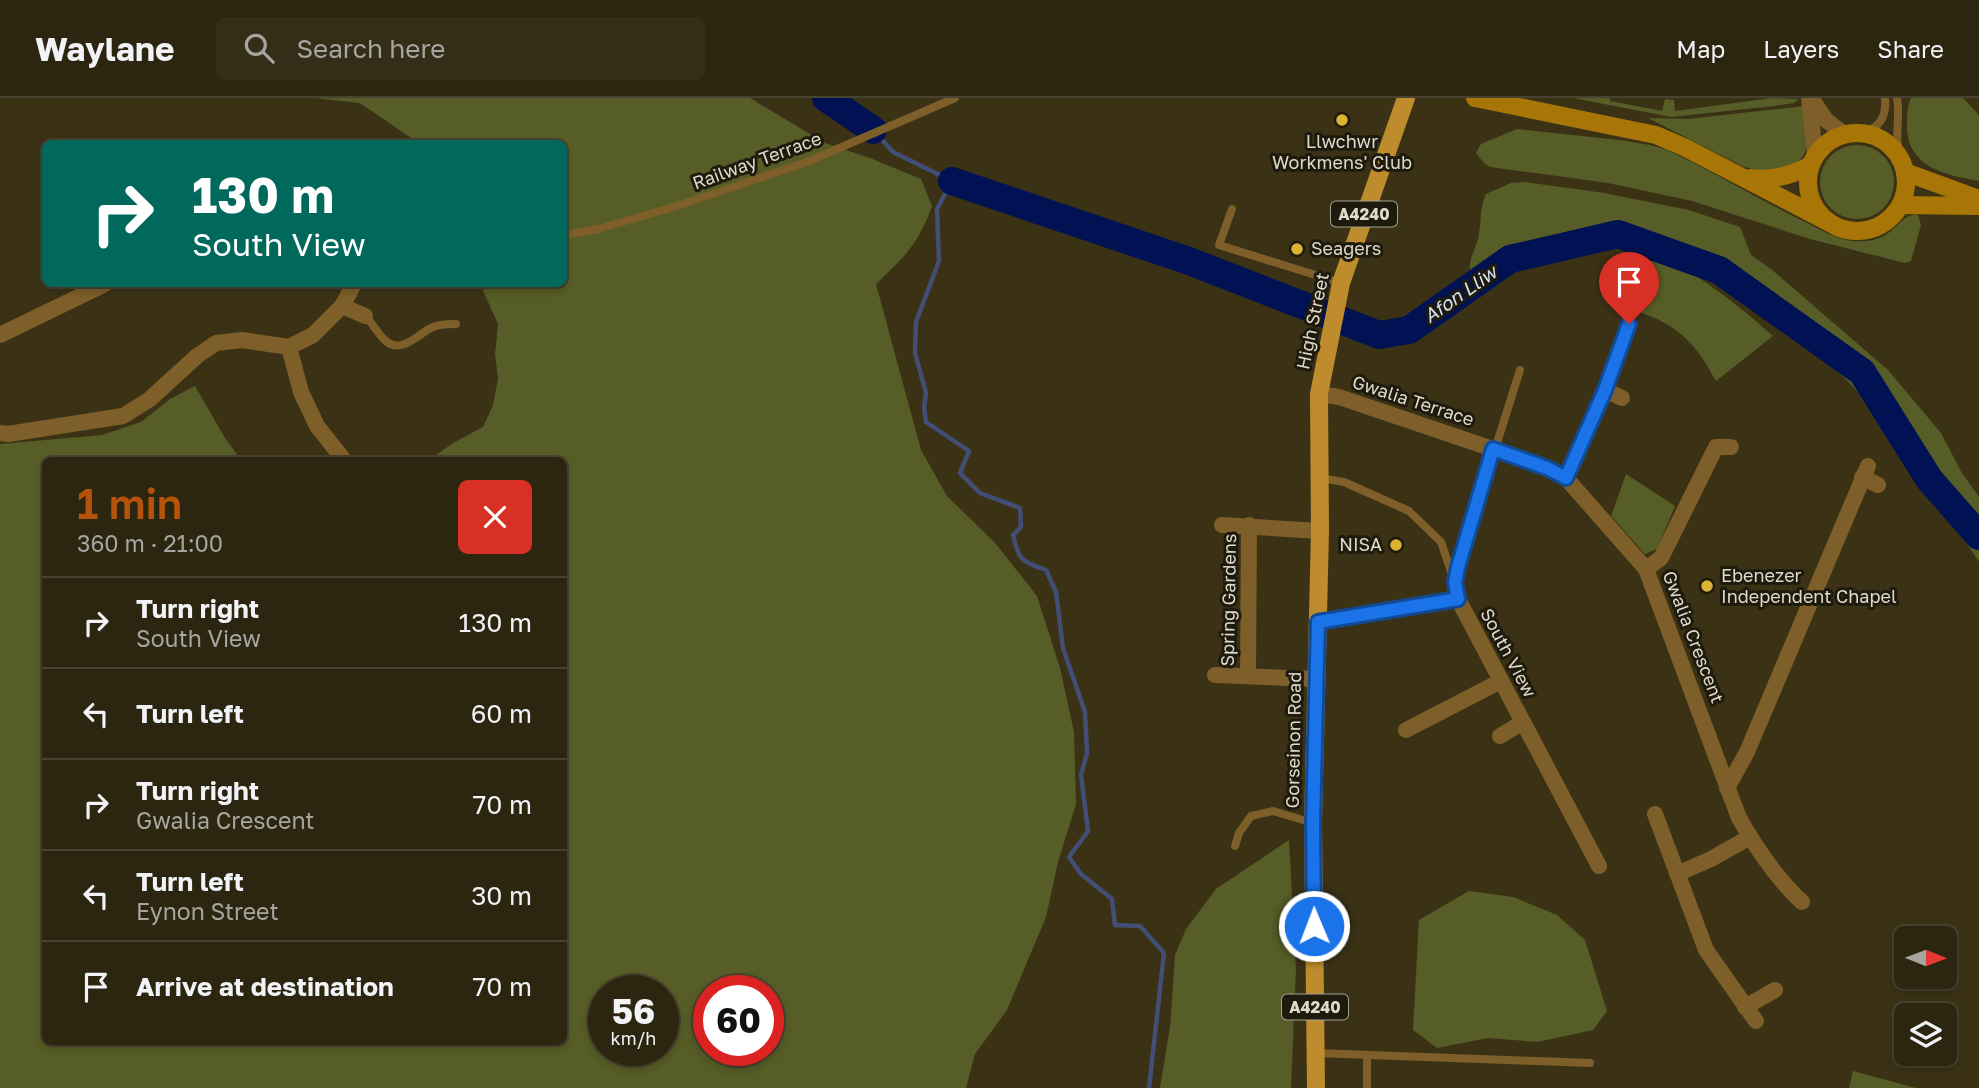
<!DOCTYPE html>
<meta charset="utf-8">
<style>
:root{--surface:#2c2610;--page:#342e19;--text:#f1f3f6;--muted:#a6a59f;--line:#484330;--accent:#b45309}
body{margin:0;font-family:"Golos Text",sans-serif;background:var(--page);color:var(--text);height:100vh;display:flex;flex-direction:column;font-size:26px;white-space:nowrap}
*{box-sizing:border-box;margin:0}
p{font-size:23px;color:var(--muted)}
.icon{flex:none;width:38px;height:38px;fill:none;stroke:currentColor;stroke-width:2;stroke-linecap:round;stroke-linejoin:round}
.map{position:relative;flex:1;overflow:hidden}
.sheet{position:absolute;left:42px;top:359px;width:525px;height:588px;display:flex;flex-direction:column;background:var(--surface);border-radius:10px;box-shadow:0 4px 10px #0003,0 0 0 2px var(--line)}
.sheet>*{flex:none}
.guide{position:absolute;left:42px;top:42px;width:525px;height:147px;border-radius:10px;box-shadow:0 4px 10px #0003,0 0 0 2px var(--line);background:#00695c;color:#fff;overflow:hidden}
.needle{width:46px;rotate:91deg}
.buttons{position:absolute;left:1894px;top:828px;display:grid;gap:14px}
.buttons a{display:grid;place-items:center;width:63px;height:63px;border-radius:10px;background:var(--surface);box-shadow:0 4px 10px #0003,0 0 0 2px var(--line);font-size:35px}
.speed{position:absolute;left:588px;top:877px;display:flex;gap:14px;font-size:35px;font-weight:700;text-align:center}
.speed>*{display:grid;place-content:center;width:91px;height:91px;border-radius:50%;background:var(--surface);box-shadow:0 4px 10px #0003,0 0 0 2px var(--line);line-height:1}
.speed small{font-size:18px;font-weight:400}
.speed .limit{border:10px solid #d22;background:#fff;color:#111}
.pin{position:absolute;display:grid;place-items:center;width:60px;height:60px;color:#fff;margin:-72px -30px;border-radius:50% 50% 50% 0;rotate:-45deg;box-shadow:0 0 7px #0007}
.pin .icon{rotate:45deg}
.me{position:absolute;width:77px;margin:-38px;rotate:359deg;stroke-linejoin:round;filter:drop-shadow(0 0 5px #0008)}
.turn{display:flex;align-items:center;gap:24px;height:147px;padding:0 35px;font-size:32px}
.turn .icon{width:91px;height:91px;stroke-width:2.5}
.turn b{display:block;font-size:49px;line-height:60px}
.round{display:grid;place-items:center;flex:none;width:74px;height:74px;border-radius:10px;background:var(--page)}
.headline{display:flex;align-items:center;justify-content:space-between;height:119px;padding:0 35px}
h1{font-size:42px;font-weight:600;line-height:52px;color:var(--accent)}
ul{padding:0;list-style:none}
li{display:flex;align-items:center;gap:21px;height:91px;padding:0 35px;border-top:2px solid var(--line)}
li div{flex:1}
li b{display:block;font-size:26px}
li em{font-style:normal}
header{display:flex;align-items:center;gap:42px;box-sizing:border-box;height:98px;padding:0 35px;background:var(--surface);border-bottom:2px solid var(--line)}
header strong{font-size:33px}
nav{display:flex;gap:38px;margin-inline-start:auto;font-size:24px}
.search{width:490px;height:63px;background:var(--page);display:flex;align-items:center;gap:18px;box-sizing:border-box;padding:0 24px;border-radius:10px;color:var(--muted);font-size:26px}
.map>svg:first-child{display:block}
</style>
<header>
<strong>Waylane</strong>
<div class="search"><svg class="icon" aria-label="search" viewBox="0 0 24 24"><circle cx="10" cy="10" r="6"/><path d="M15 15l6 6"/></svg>Search here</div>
<nav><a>Map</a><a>Layers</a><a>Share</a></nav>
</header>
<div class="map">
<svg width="1979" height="990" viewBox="0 0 1979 990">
<rect width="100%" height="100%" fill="#3b3216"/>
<g fill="#575d26" fill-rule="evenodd">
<path d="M 315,0 L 750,0 L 825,45 L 870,60 L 921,81 L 932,108 C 918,147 905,158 876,186 L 921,352 L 947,398 L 996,446 L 1037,498 L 1060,570 L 1074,634 L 1076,706 L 1058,764 L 1046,819 L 1007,912 L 975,956 L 966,990 L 0,990 L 0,346 L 102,337 L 141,324 L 170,301 L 195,288 L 225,340 L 241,362 L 46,362 L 46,943 L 564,943 L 564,362 L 429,362 L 453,345 L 483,329 L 493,307 L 498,281 L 495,256 L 498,226 L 480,186 L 564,186 L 564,46 L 415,45 L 414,42 L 360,5 ZM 604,892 L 663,892 L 663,952 L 604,952 ZM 709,892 L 768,892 L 768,952 L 709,952 Z"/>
<path d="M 1573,0 L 1610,0 L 1610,3 L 1662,13 L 1665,1 L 1674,2 L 1675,13 L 1772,0 L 1799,1 L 1794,5 L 1774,8 L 1671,19 Z"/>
<path d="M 1911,0 L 1963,0 L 1979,17 L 1979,83 C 1945,77 1907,69 1907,28 C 1907,18 1907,9 1911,0 Z"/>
<path d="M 1804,8 L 1807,47 C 1802,76 1767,75 1744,69 L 1648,20 L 1687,21 Z"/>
<path d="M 1517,31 L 1619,42 L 1650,47 L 1665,51 C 1712,73 1756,100 1803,123 C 1818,130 1835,141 1852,143 C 1863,144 1874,143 1884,138 C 1896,131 1905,114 1918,117 L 1921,127 L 1911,163 L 1905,165 L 1810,141 L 1692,103 L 1608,85 L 1490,69 L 1484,65 L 1476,55 L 1481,46 Z"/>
<circle cx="1857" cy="84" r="37"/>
<path d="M 1525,84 L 1604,95 L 1689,112 L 1740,129 L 1751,157 L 1771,171 L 1888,272 L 1941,335 L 1962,375 L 1979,399 L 1979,464 L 1933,393 L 1858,294 L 1841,276 L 1793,239 L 1758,215 L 1710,174 L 1668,148 L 1639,137 L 1613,132 L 1587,133 L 1556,137 L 1525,147 L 1507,150 L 1481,174 L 1470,174 C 1468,160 1477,150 1479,136 C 1482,119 1479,113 1486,96 L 1511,85 Z"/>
<path d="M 1661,158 C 1705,181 1736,205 1773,238 L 1716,283 C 1690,235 1671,223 1620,208 L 1633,171 Z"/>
<path d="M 1626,376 L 1675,408 L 1657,451 L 1645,456 L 1611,418 Z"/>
<path d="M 1289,742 L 1296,871 L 1291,990 L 1160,990 L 1170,929 L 1175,857 L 1186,831 L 1216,791 Z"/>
<path d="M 1469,793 L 1513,799 L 1557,817 L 1585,842 L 1607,913 L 1593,932 L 1537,944 L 1488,940 L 1437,950 L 1413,932 L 1419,822 Z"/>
<path d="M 1853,973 L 1916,990 L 1849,990 Z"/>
</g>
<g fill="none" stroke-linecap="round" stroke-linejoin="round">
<path stroke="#434e77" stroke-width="4.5" d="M 875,34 L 893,54 L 952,83 L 937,111 L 939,163 L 916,224 L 915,255 L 926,295 L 924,310 L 926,324 L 969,353 L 960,375 L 980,395 L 1020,410 L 1021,429 L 1013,437 C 1019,463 1021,463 1046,472 L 1056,494 L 1063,550 L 1085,614 L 1087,655 L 1081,677 L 1088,733 L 1069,759 L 1081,776 L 1112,801 L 1115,827 L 1140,828 L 1164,855 L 1149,990"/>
<g stroke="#001254" stroke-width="28">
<path d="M 826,0 L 873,32"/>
<path d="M 952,83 L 1189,163 L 1379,237 L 1409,232 L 1510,161 L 1618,136 L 1719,172 L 1862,274 L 1929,381 L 1979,438"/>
</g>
<g stroke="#7e5f29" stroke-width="8">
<path d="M 1897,0 C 1901,20 1893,41 1901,61"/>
<path d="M 1861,35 C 1879,31 1887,19 1885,0"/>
<path d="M 1232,111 L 1219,147 L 1341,185"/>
<path d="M 564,137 L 598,131 L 677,108 L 807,64 L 955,0"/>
<path d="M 365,218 C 373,225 378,237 387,244 C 403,256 420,234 433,229 C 440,226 449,226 456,226"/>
<path d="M 1321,380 L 1344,384 L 1409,413 L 1441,444 L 1454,482"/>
<path d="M 1458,501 L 1455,484 L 1458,469 L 1520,272"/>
<path d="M 1235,748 L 1239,735 L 1251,718 L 1273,713 L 1313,725"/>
<path d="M 1316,955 L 1590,965"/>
<path d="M 1367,990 L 1367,958"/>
</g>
<g stroke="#7e5f29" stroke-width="16">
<path d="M 1809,0 L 1815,57"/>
<path d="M 1811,0 L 1826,22 L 1844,36"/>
<path d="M 342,208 L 365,218"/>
<path d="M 0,237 L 105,186"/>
<path d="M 289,249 L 301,294 L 317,328 L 344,362"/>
<path d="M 1605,292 L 1622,300"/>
<path d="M 1319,296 L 1339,299 L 1493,351 L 1547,370 L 1566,380 L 1646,471 L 1739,720 C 1755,748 1778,782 1802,804"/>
<path d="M 0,335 L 8,336 L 123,318 L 150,301 L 197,258 L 216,245 L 242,242 L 289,249 L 313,237 L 342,208 L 352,190"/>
<path d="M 1862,379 L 1878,387"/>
<path d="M 1566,380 L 1605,292 L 1629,226"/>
<path d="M 1222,427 L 1320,433"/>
<path d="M 1646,471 L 1661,460 L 1716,349 L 1731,349"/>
<path d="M 1318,524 L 1458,501 L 1599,768"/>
<path d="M 1215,577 L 1316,581"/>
<path d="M 1248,578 L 1249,427"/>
<path d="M 1406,632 L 1501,583"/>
<path d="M 1500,638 L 1523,624"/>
<path d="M 1727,690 L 1747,654 L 1868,368"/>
<path d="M 1655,716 L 1706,852 L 1756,923"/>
<path d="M 1677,776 L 1711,761 L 1750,739"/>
<path d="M 1745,909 L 1775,892"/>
</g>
<g stroke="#a87606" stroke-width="18">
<path d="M 1475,0 L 1656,37 L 1686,50 L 1830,125"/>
<circle cx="1857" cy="84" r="49"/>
<path d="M 1905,74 L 1979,101"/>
<path d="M 1750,80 C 1772,83 1791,78 1811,67"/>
<path d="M 1901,107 L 1979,108"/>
</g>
<path stroke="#be8c2c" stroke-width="18" d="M 1316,990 L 1313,725 L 1320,433 L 1319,296 L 1341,185 L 1406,0"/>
</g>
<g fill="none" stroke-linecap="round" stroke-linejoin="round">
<g stroke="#114b97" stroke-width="18">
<path id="route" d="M 1314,828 L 1313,725 L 1318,524 L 1458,501 L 1455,484 L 1458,469 L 1493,351 L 1547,370 L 1566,380 L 1605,292 L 1629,226"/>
</g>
<use href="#route" stroke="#1a73e8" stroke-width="12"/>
</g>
<g fill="#dab333" stroke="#1e1b0e" stroke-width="2.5">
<circle cx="1342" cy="22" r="7"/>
<circle cx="1297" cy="151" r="7"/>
<circle cx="1396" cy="447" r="7"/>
<circle cx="1707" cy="488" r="7"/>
</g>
<g text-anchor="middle" stroke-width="6" stroke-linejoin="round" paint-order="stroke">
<g fill="#1e1b0e" stroke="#a5a192" stroke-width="2">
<rect x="1331" y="103.5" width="66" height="25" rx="5"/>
<rect x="1282" y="896.5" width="66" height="25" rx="5"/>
</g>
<g font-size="16" font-weight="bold" fill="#dfdaca">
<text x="1364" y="122">A4240</text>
<text x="1315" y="915">A4240</text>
</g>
<g font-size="18" fill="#dfdaca" stroke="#1e1b0e" text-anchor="start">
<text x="1342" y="50" text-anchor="middle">Llwchwr<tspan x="1342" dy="21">Workmens' Club</tspan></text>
<text x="1311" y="157">Seagers</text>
<text x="1382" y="453" text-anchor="end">NISA</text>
<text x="1721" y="484">Ebenezer<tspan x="1721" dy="21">Independent Chapel</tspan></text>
</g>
<g font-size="18" fill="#dfdaca" stroke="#1e1b0e">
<text transform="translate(757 63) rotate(-20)" y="6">Railway Terrace</text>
<text transform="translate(1313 223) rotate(-78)" y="6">High Street</text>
<text transform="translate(1413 303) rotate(18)" y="6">Gwalia Terrace</text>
<text transform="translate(1229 502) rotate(-89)" y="6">Spring Gardens</text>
<text transform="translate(1693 539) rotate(69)" y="6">Gwalia Crescent</text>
<text transform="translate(1508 555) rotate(62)" y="6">South View</text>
<text transform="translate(1294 642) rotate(-89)" y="6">Gorseinon Road</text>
</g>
<g font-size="19" font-style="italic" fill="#d5e0f4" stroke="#1e1b0e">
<text transform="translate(1460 196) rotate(-35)" y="7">Afon Lliw</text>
</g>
</g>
</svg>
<div class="buttons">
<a><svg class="needle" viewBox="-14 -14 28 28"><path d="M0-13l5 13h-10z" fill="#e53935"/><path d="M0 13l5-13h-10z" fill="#a6a59f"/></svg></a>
<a><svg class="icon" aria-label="layers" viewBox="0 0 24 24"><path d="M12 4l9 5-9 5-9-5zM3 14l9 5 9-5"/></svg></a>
</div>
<div class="speed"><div>56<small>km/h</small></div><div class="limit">60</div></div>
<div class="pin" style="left:1629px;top:226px;background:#d93025"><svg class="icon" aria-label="arrive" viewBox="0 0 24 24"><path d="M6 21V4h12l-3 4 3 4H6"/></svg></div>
<svg class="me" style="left:1314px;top:828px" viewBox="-20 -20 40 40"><circle r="17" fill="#1a73e8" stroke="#fff" stroke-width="3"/><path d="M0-11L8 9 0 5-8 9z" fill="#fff"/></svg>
<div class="guide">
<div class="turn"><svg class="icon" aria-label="right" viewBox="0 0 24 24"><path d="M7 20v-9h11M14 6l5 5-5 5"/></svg><div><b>130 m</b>South View</div></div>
</div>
<section class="sheet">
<div class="headline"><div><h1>1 min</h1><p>360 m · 21:00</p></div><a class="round" style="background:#d93025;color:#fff"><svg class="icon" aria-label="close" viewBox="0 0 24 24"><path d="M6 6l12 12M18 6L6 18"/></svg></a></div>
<ul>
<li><svg class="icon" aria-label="right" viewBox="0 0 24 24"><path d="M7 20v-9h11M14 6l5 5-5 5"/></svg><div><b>Turn right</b><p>South View</p></div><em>130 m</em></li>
<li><svg class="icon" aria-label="left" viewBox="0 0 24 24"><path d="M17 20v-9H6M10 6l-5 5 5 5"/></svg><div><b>Turn left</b></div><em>60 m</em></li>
<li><svg class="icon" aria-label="right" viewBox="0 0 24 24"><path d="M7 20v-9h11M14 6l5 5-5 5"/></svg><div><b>Turn right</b><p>Gwalia Crescent</p></div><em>70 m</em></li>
<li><svg class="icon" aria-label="left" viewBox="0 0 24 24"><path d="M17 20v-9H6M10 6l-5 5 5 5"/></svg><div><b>Turn left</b><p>Eynon Street</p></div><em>30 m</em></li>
<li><svg class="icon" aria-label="arrive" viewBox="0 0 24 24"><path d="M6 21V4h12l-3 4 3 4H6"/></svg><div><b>Arrive at destination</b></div><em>70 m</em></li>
</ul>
</section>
</div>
